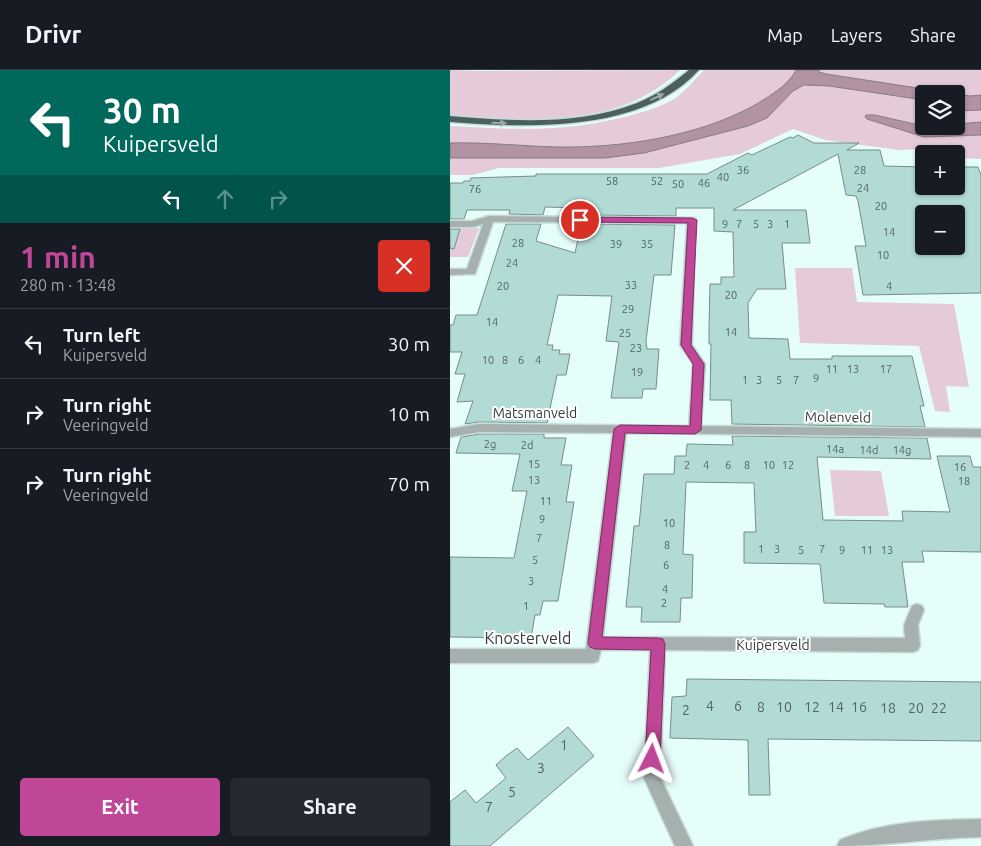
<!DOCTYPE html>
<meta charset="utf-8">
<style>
:root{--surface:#171b24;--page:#242831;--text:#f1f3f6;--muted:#9ea1a6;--line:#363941;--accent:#c04697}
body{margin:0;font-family:Ubuntu,sans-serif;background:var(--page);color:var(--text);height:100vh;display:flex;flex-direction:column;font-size:19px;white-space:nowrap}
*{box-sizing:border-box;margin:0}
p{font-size:16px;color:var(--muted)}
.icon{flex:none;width:28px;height:28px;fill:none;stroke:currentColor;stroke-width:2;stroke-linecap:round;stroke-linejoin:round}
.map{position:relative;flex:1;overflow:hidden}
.drawer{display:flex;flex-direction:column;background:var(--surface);width:450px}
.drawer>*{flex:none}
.top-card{background:#00695c;color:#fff;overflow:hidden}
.fabs{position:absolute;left:465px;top:15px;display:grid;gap:10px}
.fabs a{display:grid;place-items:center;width:50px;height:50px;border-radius:5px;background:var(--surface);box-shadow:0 1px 4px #0004;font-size:25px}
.pin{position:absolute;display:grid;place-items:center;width:42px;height:42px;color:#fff;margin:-21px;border:2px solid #fff;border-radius:50%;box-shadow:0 1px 5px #0007}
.me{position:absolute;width:55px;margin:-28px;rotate:3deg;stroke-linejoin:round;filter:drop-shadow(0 0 4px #0008)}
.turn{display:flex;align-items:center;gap:18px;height:105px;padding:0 20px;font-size:22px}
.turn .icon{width:65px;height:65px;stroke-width:2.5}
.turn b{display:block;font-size:35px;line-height:42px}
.lanes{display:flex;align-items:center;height:48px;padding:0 20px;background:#0003;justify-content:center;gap:25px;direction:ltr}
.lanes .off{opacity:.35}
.round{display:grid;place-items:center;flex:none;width:52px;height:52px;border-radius:5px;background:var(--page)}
.head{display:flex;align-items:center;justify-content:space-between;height:85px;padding:0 20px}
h1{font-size:30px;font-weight:600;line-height:38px;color:var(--accent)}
.action{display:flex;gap:10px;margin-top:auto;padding:10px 20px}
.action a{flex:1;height:58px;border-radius:5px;background:var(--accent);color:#fff;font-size:20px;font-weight:600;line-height:58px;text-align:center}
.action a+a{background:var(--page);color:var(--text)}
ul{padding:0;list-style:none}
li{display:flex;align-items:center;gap:15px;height:70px;padding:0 20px;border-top:1px solid var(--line)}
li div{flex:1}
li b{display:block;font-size:19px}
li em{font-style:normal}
header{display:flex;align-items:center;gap:30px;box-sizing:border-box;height:70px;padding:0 25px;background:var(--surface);border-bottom:1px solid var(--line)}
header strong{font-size:24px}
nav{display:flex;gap:28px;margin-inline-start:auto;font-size:18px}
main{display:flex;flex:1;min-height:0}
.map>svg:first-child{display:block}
</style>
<header>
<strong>Drivr</strong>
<nav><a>Map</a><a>Layers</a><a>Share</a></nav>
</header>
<main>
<section class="drawer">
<div class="top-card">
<div class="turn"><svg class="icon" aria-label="left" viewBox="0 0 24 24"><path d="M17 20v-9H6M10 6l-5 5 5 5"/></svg><div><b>30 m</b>Kuipersveld</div></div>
<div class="lanes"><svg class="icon" aria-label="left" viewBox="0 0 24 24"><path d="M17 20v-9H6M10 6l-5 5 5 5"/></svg><svg class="icon off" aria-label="ahead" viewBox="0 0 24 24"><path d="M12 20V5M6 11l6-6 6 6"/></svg><svg class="icon off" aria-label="right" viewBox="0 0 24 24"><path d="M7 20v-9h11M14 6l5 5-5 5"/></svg></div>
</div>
<div class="head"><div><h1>1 min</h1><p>280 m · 13:48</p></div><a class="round" style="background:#d93025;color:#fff"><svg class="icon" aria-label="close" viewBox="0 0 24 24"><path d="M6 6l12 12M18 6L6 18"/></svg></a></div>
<ul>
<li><svg class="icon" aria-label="left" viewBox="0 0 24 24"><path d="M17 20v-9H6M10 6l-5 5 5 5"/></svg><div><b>Turn left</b><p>Kuipersveld</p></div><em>30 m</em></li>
<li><svg class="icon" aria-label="right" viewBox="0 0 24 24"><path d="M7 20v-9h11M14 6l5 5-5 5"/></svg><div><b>Turn right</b><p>Veeringveld</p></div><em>10 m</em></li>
<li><svg class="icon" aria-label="right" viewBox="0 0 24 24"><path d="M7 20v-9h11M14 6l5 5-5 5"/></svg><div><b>Turn right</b><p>Veeringveld</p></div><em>70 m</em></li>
</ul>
<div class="action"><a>Exit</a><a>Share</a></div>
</section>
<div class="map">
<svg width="531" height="776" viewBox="0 0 531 776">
<rect width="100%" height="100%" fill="#e6fefa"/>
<g fill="#e5cbd9">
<path d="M 0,0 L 30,1 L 230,0 C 171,59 76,51 0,46 Z"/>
<path d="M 254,0 L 346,0 C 338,17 318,27 302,36 C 241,70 161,79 91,77 C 61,75 30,72 0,73 L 0,56 C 62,59 109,63 170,48 C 188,44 208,38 224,29 C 235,22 245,9 254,0 Z"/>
<path d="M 369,0 L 531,0 L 531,25 L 520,26 L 376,4 L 368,2 Z"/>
<path d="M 354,15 L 379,16 L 474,30 L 474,55 L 425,45 L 427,51 L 474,67 L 531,65 L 531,89 L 506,88 L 506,84 L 477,84 L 473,79 L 449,80 L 375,70 L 343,59 L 290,84 L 209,98 L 49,98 L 23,105 L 0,105 L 0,88 L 155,88 L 194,83 L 298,56 L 317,48 L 343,21 Z"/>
<path d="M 531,40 L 531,52 L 506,54 L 506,41 Z"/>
<path d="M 0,157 L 29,158 L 18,187 L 0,187 Z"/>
<path d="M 345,198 L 402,198 L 407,232 L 504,234 L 519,317 L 496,316 L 500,342 L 485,341 L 469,276 L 350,273 Z"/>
<path d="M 380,400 L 431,401 L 439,446 L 385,446 Z"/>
</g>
<g fill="#b193a4" stroke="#8b7984">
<path d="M 346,0 L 369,0 L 369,2 L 376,4 L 520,26 L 531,25 L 531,40 L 506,41 L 506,24 L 474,24 L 474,30 L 379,16 L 354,15 L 343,21 L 317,48 L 298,56 L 194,83 L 155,88 L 0,88 L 0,73 C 35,72 71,76 107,77 C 171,78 246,67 303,36 C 318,27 338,16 346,0 Z"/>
<path d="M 416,45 L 425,45 L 474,56 L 506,56 L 506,54 L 531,52 L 531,65 L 474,67 L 417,49 L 415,47 Z"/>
</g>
<g fill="#b2dbd6" stroke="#778c8a" fill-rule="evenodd">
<path d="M 348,65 L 364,73 L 409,73 L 397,80 L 430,80 L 434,96 L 474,97 L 474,116 L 506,116 L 506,97 L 528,97 L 531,105 L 531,223 L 413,225 L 405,176 L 416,176 L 408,131 L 406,126 L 396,125 L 388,84 L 283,140 L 356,140 L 360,173 L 332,173 L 336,219 L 307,219 L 298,233 L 299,268 L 338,269 L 340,289 L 382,289 L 382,286 L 462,286 L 474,336 L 470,336 L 475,357 L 282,354 L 281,330 L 260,330 L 261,274 L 259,274 L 259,258 L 260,214 L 271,214 L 271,207 L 284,207 L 283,162 L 264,161 L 264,138 L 226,138 L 226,146 L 133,145 L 134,138 L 95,137 L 93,145 L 59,144 L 60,140 L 17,140 L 14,149 L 0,149 L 0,113 L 13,113 L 14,111 L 20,111 L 21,108 L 86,106 L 86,104 L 257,104 L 298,83 L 302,85 L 340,67 L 343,68 ZM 474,144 L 506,144 L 506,176 L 474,176 Z"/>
<path d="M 56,154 L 91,154 L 86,171 L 125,183 L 131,154 L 225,155 L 221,205 L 204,205 L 196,271 L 197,279 L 209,279 L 206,319 L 193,319 L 192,328 L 161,328 L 169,272 L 156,271 L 162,226 L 108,225 L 97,275 L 103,275 L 102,280 L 110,280 L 109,284 L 120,284 L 116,305 L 107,305 L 97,353 L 29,352 L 15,354 L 23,331 L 7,332 L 15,304 L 5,304 L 12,282 L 0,282 L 0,255 L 3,255 L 6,245 L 27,245 Z"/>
<path d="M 0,159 L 10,159 L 4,179 L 0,178 Z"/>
<path d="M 29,364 L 94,364 L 94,368 L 116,368 L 111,395 L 122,395 L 116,432 L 124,432 L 108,531 L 93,531 L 90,545 L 85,545 L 81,568 L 0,567 L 0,487 L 64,488 L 77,421 L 62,421 L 70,384 L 6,383 L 11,367 Z"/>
<path d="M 282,366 L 477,368 L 481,389 L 367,387 L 373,450 L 453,451 L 452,441 L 500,442 L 487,386 L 520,386 L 523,397 L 531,397 L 531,482 L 472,481 L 474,492 L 452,492 L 458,537 L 435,537 L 434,534 L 374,533 L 370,494 L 294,493 L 294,462 L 306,462 L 304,413 L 236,412 L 233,484 L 243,485 L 242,528 L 231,528 L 230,552 L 191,552 L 192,537 L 176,537 L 184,456 L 189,456 L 194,404 L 224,404 L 225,386 L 236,386 L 237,374 L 283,375 Z"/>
<path d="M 237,609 L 531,612 L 531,671 L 318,669 L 320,725 L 299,725 L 298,670 L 220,668 L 222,627 L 236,626 Z"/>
<path d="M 118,657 L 144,686 L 40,776 L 0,776 L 0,732 L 15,720 L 26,733 L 56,708 L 46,695 L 56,686 L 67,678 L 78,690 Z"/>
</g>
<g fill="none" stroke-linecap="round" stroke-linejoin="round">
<g stroke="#c6dbd8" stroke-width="3">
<g id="minor">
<path d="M 39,146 L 245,148 L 242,275 L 255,294 L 251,356 L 531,359 L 531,367 L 176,363 L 153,567 L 455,568 L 454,555 L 462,536 L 467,534 L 472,536 L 474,540 L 468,555 L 470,575 L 468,580 L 463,582 L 215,580 L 210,707 L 243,776 L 225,776 L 194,708 L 200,580 L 151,580 L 148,591 L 143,593 L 0,593 L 0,579 L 136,579 L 163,363 L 29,362 L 0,367 L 0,359 L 29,354 L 239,356 L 243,294 L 230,275 L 237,153 L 43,152 L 25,204 L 0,205 L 0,199 L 17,199 L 33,154 L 23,157 L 0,157 L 0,151 L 22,151 Z"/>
<path d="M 531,749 L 531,767 C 483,768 435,776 387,776 L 390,770 C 434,751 484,750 531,749 Z"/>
</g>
</g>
<g stroke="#c6dbd8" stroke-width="3">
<path id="highway" d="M 239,0 L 249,0 C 193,63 76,58 0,52 L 0,46 C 62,51 128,56 187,33 C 207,25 223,13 239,0 Z"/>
</g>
<use href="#minor" fill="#a6b0af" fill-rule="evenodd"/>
<use href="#highway" fill="#4b605d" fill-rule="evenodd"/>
</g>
<defs><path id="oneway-solid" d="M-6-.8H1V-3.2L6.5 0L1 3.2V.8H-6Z" transform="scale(1.25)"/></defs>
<g fill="#9ca8a6">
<use href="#oneway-solid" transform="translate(207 27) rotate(-25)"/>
<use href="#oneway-solid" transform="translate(49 53) rotate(2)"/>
</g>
<path fill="#c04697" stroke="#7d2e62" d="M 130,147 L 242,148 L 247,150 L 241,275 L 254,294 L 251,360 L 245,364 L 175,363 L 152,567 L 208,568 L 213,569 L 215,574 L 210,689 L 208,694 L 202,696 L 197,694 L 195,689 L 201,580 L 145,579 L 140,577 L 138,573 L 164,359 L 170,355 L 240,356 L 243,294 L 231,275 L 238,153 L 127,152 L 125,150 Z"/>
<g text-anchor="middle" stroke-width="4" stroke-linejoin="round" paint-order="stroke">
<g font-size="11" fill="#536462">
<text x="293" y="104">36</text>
<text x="410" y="104">28</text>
<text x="273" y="111">40</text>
<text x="162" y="115">58</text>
<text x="207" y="115">52</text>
<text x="254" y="117">46</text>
<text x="228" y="118">50</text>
<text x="413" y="122">24</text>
<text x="25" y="123">76</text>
<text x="431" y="140">20</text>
<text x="275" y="158">9</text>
<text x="289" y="158">7</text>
<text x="306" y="158">5</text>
<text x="320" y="158">3</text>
<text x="337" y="158">1</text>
<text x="439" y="166">14</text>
<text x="68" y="177">28</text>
<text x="166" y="178">39</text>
<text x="197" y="178">35</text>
<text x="433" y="189">10</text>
<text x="62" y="197">24</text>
<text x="181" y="219">33</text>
<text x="53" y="220">20</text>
<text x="439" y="220">4</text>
<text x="281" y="229">20</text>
<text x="178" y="243">29</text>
<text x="42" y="256">14</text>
<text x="281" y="266">14</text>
<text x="175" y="267">25</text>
<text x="186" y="282">23</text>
<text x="38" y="294">10</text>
<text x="55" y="294">8</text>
<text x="71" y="294">6</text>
<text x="88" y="294">4</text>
<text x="382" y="303">11</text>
<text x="403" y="303">13</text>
<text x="436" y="303">17</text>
<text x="187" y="306">19</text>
<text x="366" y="312">9</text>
<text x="295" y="314">1</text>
<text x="309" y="314">3</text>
<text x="329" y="314">5</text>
<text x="346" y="314">7</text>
<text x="40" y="378">2g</text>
<text x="77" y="379">2d</text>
<text x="385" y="383">14a</text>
<text x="419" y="384">14d</text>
<text x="452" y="384">14g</text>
<text x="84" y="398">15</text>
<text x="237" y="399">2</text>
<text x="256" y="399">4</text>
<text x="278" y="399">6</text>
<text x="297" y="399">8</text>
<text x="319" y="399">10</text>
<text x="338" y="399">12</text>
<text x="510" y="401">16</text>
<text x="84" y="414">13</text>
<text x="514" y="415">18</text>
<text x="96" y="435">11</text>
<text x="92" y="453">9</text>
<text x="219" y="457">10</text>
<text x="89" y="472">7</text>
<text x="217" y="479">8</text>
<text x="311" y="483">1</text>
<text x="327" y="483">3</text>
<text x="372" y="483">7</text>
<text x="351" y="484">5</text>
<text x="392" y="484">9</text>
<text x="417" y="484">11</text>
<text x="437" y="484">13</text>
<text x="85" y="494">5</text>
<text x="216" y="499">6</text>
<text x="81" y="515">3</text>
<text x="215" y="523">4</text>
<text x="214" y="537">2</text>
<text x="76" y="540">1</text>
</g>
<g font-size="14" fill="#333c3b" stroke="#fff">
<text x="85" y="348">Matsmanveld</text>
<text transform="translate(388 347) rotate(1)" y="5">Molenveld</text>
<text x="323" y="580">Kuipersveld</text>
</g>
<g font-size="14" fill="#536462">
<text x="260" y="641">4</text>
<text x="288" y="641">6</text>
<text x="311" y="642">8</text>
<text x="334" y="642">10</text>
<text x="362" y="642">12</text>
<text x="386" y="642">14</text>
<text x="409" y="642">16</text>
<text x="438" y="643">18</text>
<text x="466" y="643">20</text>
<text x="489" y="643">22</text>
<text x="236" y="645">2</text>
<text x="114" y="680">1</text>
<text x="91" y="703">3</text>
<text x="62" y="727">5</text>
<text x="39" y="742">7</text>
</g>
<g font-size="16" fill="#333c3b" stroke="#fff">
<text x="78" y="574">Knosterveld</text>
</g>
</g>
</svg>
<div class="fabs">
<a><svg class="icon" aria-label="layers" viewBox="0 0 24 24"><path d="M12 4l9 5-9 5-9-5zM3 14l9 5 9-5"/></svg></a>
<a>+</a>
<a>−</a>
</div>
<div class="pin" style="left:130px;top:150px;background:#d93025"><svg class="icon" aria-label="arrive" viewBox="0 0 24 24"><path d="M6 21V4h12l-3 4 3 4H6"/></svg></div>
<svg class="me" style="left:202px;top:689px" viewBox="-20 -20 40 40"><path d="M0-17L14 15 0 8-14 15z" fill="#c04697" stroke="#fff" stroke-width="4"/></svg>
</div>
</main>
